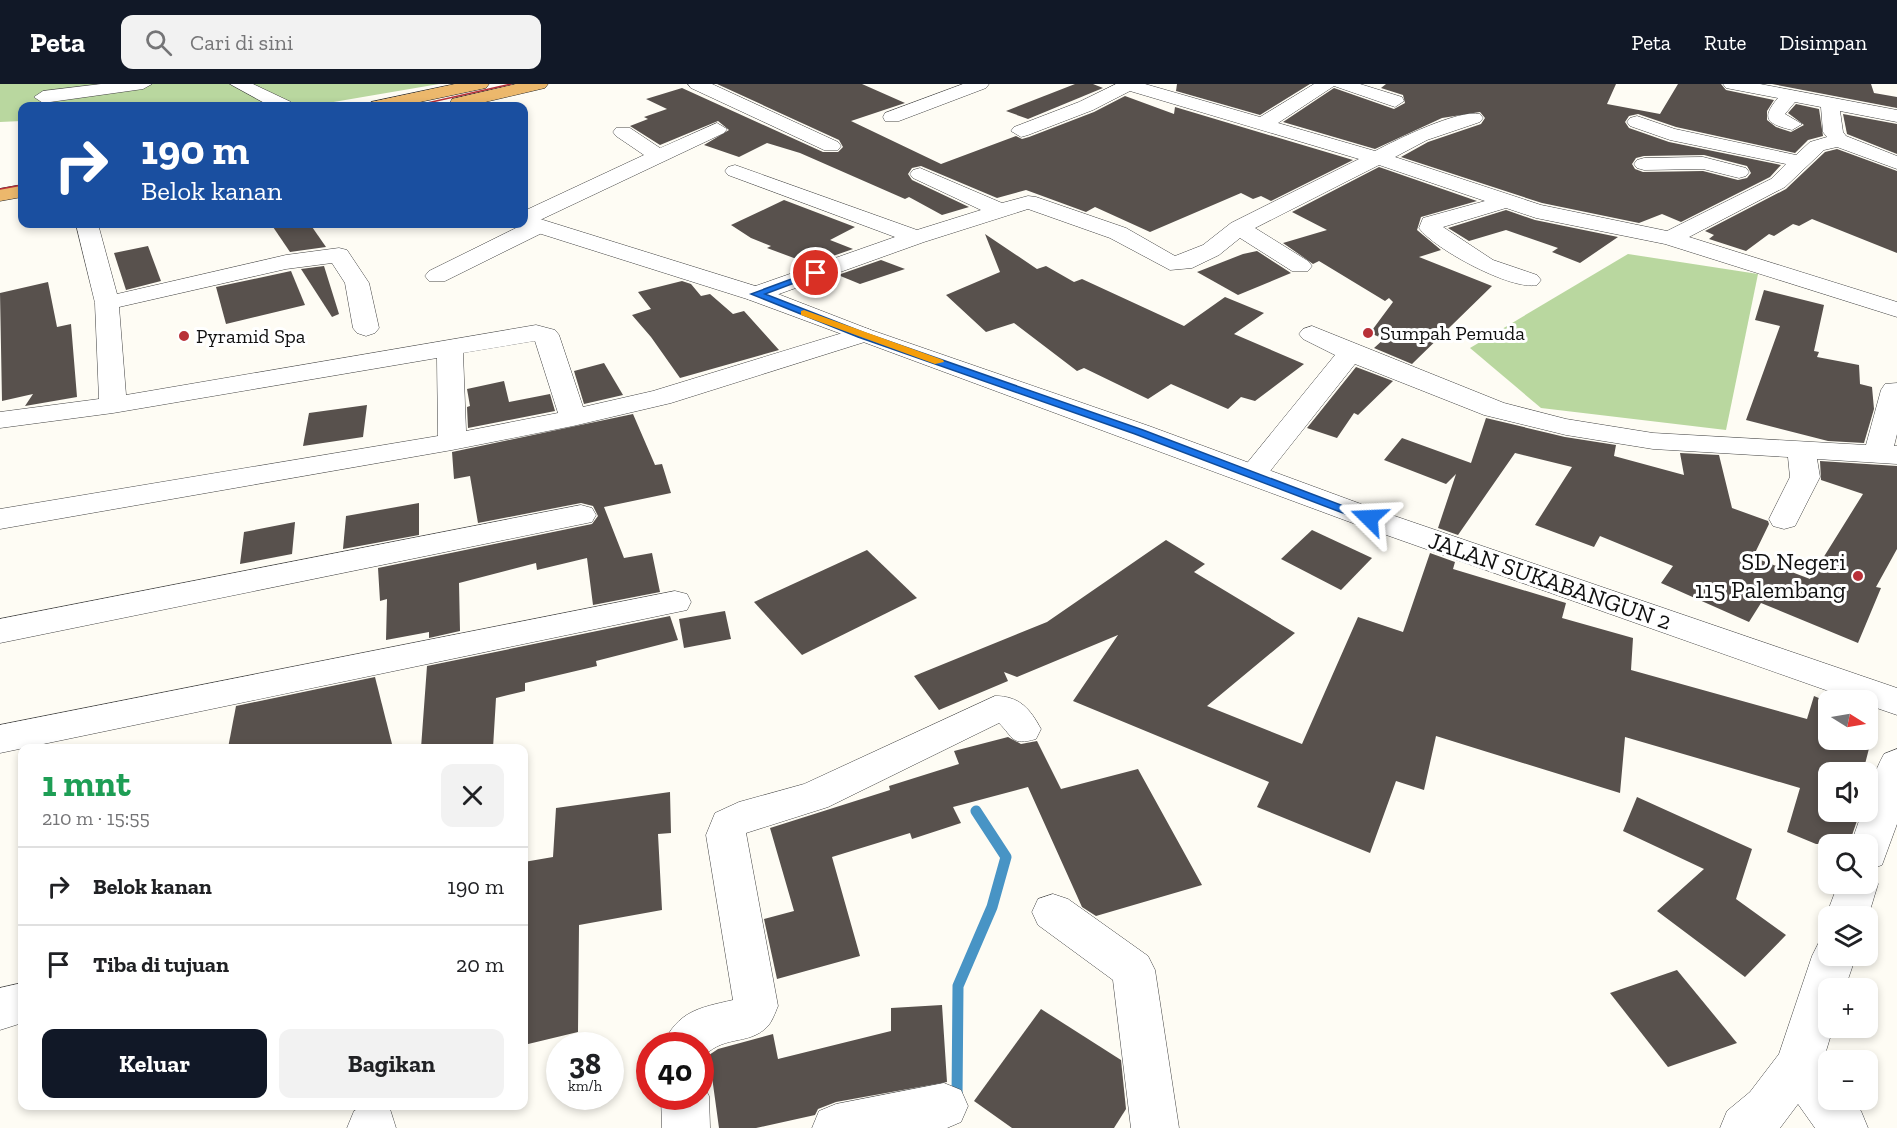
<!DOCTYPE html>
<html lang="id">
<meta charset="utf-8">
<style>
:root{--surface:#fff;--page:#f2f2f2;--text:#202124;--muted:#757577;--line:#e0e0e0;--accent:#111827}
body{margin:0;font-family:"Zilla Slab",serif;background:var(--page);color:var(--text);height:100vh;display:flex;flex-direction:column;font-size:22px;white-space:nowrap}
*{box-sizing:border-box;margin:0}
p{font-size:20px;color:var(--muted)}
.icon{flex:none;width:33px;height:33px;fill:none;stroke:currentColor;stroke-width:2;stroke-linecap:round;stroke-linejoin:round}
.map{position:relative;flex:1;overflow:hidden}
.panel{position:absolute;left:18px;top:660px;width:510px;height:366px;display:flex;flex-direction:column;background:var(--surface);border-radius:12px;box-shadow:0 3px 9px #0003}
.panel>*{flex:none}
.banner{position:absolute;left:18px;top:18px;width:510px;height:126px;border-radius:12px;box-shadow:0 3px 9px #0003;background:#1a4fa0;color:#fff;overflow:hidden}
.needle{width:39px;rotate:101deg}
.buttons{position:absolute;left:1818px;top:606px;display:grid;gap:12px}
.buttons a{display:grid;place-items:center;width:60px;height:60px;border-radius:12px;background:var(--surface);box-shadow:0 3px 9px #0003;font-size:30px}
.speed{position:absolute;left:546px;top:948px;display:flex;gap:12px;font-size:30px;font-weight:700;text-align:center}
.speed>*{display:grid;place-content:center;width:78px;height:78px;border-radius:50%;background:var(--surface);box-shadow:0 3px 9px #0003;line-height:1}
.speed small{font-size:15px;font-weight:400}
.speed .limit{border:9px solid #d22;background:#fff;color:#111}
.pin{position:absolute;display:grid;place-items:center;width:51px;height:51px;color:#fff;margin:-26px;border:3px solid #fff;border-radius:50%;box-shadow:0 2px 6px #0007}
.me{position:absolute;width:66px;margin:-33px;rotate:291deg;stroke-linejoin:round;filter:drop-shadow(0 0 4px #0008)}
.turn{display:flex;align-items:center;gap:21px;height:126px;padding:0 24px;font-size:27px}
.turn .icon{width:78px;height:78px;stroke-width:2.5}
.turn b{display:block;font-size:42px;line-height:51px}
.round{display:grid;place-items:center;flex:none;width:63px;height:63px;border-radius:12px;background:var(--page)}
.summary{display:flex;align-items:center;justify-content:space-between;height:102px;padding:0 24px}
h1{font-size:36px;font-weight:700;line-height:45px;color:#1e9e55}
.button{display:flex;gap:12px;margin-top:auto;padding:12px 24px}
.button a{flex:1;height:69px;border-radius:12px;background:var(--accent);color:#fff;font-size:24px;font-weight:700;line-height:69px;text-align:center}
.button a+a{background:var(--page);color:var(--text)}
ul{padding:0;list-style:none}
li{display:flex;align-items:center;gap:18px;height:78px;padding:0 24px;border-top:2px solid var(--line)}
li div{flex:1}
li b{display:block;font-size:22px}
li em{font-style:normal}
header{display:flex;align-items:center;gap:36px;box-sizing:border-box;height:84px;padding:0 30px;background:var(--accent);color:#fff}
header strong{font-size:28px}
nav{display:flex;gap:33px;margin-inline-start:auto;font-size:21px}
.search{width:420px;height:54px;background:var(--page);display:flex;align-items:center;gap:15px;box-sizing:border-box;padding:0 21px;border-radius:12px;color:var(--muted);font-size:22px}
.map>svg:first-child{display:block}
</style>
<header>
<strong>Peta</strong>
<div class="search"><svg class="icon" aria-label="search" viewBox="0 0 24 24"><circle cx="10" cy="10" r="6"/><path d="M15 15l6 6"/></svg>Cari di sini</div>
<nav><a>Peta</a><a>Rute</a><a>Disimpan</a></nav>
</header>
<div class="map">
<svg width="1897" height="1044" viewBox="0 0 1897 1044">
<rect width="100%" height="100%" fill="#fefcf4"/>
<g fill="#b9d79f">
<path d="M 0,0 L 439,0 L 316,21 L 22,22 L 22,37 L 0,38 Z"/>
<path d="M 1628,170 L 1758,190 L 1726,346 L 1541,324 L 1470,264 Z"/>
</g>
<g fill="none" stroke-linecap="round" stroke-linejoin="round">
<path stroke="#4894c5" stroke-width="11" d="M 957,1015 L 958,902 L 992,823 L 1006,773 L 976,727"/>
</g>
<g fill="#58514d" fill-rule="evenodd">
<path d="M 717,0 L 862,0 L 905,19 L 851,37 L 941,80 L 1016,52 L 1022,55 L 1029,53 L 1094,28 L 1125,12 L 1174,30 L 1175,23 L 1353,76 L 1271,117 L 1261,112 L 1253,115 L 1241,109 L 1150,148 L 1095,123 L 1086,128 L 1026,106 L 997,114 L 921,82 L 912,84 L 908,90 L 912,96 L 969,123 L 942,131 L 909,113 L 905,115 L 800,69 L 767,59 L 739,73 L 704,61 L 729,46 L 718,37 L 660,61 L 630,42 L 648,35 L 644,33 L 667,25 L 646,15 L 682,4 L 823,68 L 838,68 L 843,63 L 839,56 Z"/>
<path d="M 1075,0 L 1093,0 L 1103,4 L 1028,35 L 1006,27 Z"/>
<path d="M 1177,0 L 1310,0 L 1260,31 L 1176,7 Z"/>
<path d="M 1386,0 L 1616,0 L 1607,20 L 1660,30 L 1678,0 L 1721,0 L 1726,6 L 1774,16 L 1767,27 L 1767,36 L 1776,43 L 1791,48 L 1804,41 L 1788,29 L 1796,20 L 1819,25 L 1823,52 L 1808,56 L 1795,69 L 1676,43 L 1638,30 L 1629,32 L 1625,38 L 1629,44 L 1669,58 L 1781,81 L 1770,93 L 1681,138 L 1662,130 L 1639,139 L 1542,119 L 1401,73 L 1428,58 L 1481,40 L 1485,34 L 1480,28 L 1442,34 L 1375,65 L 1283,38 L 1334,4 L 1394,25 L 1405,19 L 1403,11 L 1381,4 ZM 1704,71 L 1747,82 L 1751,89 L 1747,94 L 1738,96 L 1703,87 L 1643,88 L 1635,85 L 1632,80 L 1636,74 L 1644,72 Z"/>
<path d="M 1772,0 L 1871,0 L 1874,9 L 1897,13 L 1897,24 Z"/>
<path d="M 1843,30 L 1897,40 L 1897,70 L 1847,50 Z"/>
<path d="M 1837,65 L 1897,87 L 1897,169 L 1812,135 L 1799,142 L 1793,140 L 1774,152 L 1769,150 L 1746,167 L 1709,155 L 1714,151 L 1705,147 L 1786,105 L 1825,68 Z"/>
<path d="M 1379,83 L 1477,117 L 1421,133 L 1417,146 L 1441,166 L 1419,173 L 1492,202 L 1412,280 L 1374,264 L 1384,255 L 1370,249 L 1393,218 L 1389,214 L 1385,217 L 1319,177 L 1313,180 L 1283,159 L 1327,146 L 1292,128 Z"/>
<path d="M 784,116 L 855,143 L 830,156 L 853,165 L 810,180 L 767,164 L 771,162 L 751,154 L 731,141 Z"/>
<path d="M 1506,126 L 1535,136 L 1618,153 L 1580,179 L 1552,168 L 1558,164 L 1506,146 L 1469,157 L 1448,144 Z"/>
<path d="M 271,140 L 310,140 L 326,163 L 290,168 Z"/>
<path d="M 985,150 L 1037,185 L 1046,182 L 1074,198 L 1082,195 L 1184,242 L 1225,213 L 1264,229 L 1234,250 L 1304,280 L 1255,317 L 1241,313 L 1228,325 L 1171,300 L 1148,315 L 1084,284 L 1077,287 L 1014,239 L 986,248 L 946,211 L 1000,188 Z"/>
<path d="M 148,162 L 161,197 L 126,206 L 114,169 Z"/>
<path d="M 1257,167 L 1291,189 L 1238,211 L 1197,188 L 1243,170 Z"/>
<path d="M 881,176 L 905,185 L 860,200 L 838,191 Z"/>
<path d="M 324,182 L 339,230 L 332,233 L 301,185 Z"/>
<path d="M 291,187 L 305,221 L 226,240 L 216,203 Z"/>
<path d="M 682,197 L 691,200 L 701,212 L 710,210 L 733,230 L 744,227 L 779,266 L 680,294 L 651,253 L 632,231 L 651,225 L 638,208 Z"/>
<path d="M 48,198 L 57,243 L 71,240 L 77,313 L 25,322 L 33,310 L 2,317 L 0,209 Z"/>
<path d="M 1764,206 L 1824,221 L 1814,267 L 1819,268 L 1817,273 L 1859,281 L 1860,300 L 1872,303 L 1874,325 L 1864,359 L 1828,357 L 1746,336 L 1780,242 L 1755,236 Z"/>
<path d="M 604,279 L 623,311 L 584,320 L 574,287 Z"/>
<path d="M 1356,283 L 1393,297 L 1358,331 L 1354,329 L 1337,354 L 1307,344 Z"/>
<path d="M 504,297 L 509,318 L 550,310 L 555,327 L 468,344 L 467,323 L 470,322 L 467,305 Z"/>
<path d="M 367,321 L 363,353 L 303,362 L 309,329 Z"/>
<path d="M 633,330 L 655,381 L 662,380 L 671,409 L 604,423 L 624,474 L 652,469 L 660,508 L 593,521 L 587,474 L 537,486 L 536,479 L 459,499 L 460,547 L 429,554 L 429,548 L 386,556 L 387,515 L 380,517 L 378,484 L 592,440 L 598,432 L 593,422 L 581,419 L 478,439 L 470,392 L 454,395 L 452,368 Z"/>
<path d="M 1486,334 L 1565,353 L 1616,361 L 1614,372 L 1684,391 L 1680,369 L 1719,371 L 1732,424 L 1768,437 L 1769,440 L 1753,473 L 1810,495 L 1863,410 L 1821,396 L 1820,377 L 1897,382 L 1897,465 L 1876,503 L 1881,504 L 1858,559 L 1761,519 L 1749,538 L 1661,499 L 1673,482 L 1600,452 L 1594,463 L 1535,441 L 1572,383 L 1515,369 L 1458,451 L 1438,444 L 1456,390 L 1446,400 L 1384,376 L 1402,354 L 1471,379 Z"/>
<path d="M 419,419 L 419,451 L 343,465 L 346,432 Z"/>
<path d="M 295,438 L 292,470 L 240,480 L 244,448 Z"/>
<path d="M 1312,446 L 1372,474 L 1341,506 L 1281,475 Z"/>
<path d="M 1166,456 L 1205,480 L 1194,488 L 1295,549 L 1207,622 L 1302,660 L 1358,533 L 1403,548 L 1430,469 L 1455,478 L 1453,485 L 1566,519 L 1562,534 L 1633,554 L 1631,586 L 1807,635 L 1814,612 L 1828,618 L 1828,656 L 1868,656 L 1868,634 L 1876,637 L 1863,688 L 1828,688 L 1828,728 L 1860,728 L 1849,760 L 1816,760 L 1787,748 L 1800,704 L 1625,653 L 1620,709 L 1436,652 L 1424,706 L 1396,697 L 1370,769 L 1257,723 L 1269,698 L 1073,617 L 1118,551 L 1017,593 L 1004,588 L 1008,597 L 939,626 L 914,592 L 1047,538 Z"/>
<path d="M 867,466 L 917,514 L 802,571 L 754,518 Z"/>
<path d="M 725,527 L 731,555 L 684,564 L 679,535 Z"/>
<path d="M 670,532 L 678,556 L 596,577 L 597,582 L 525,599 L 525,607 L 496,614 L 493,664 L 421,664 L 427,582 Z"/>
<path d="M 375,593 L 393,664 L 228,664 L 236,622 Z"/>
<path d="M 1008,653 L 1021,660 L 1037,657 L 1061,705 L 1138,685 L 1202,801 L 1096,832 L 1082,823 L 1028,703 L 953,723 L 961,739 L 912,755 L 910,749 L 832,773 L 860,872 L 777,895 L 764,835 L 794,827 L 770,744 L 890,706 L 889,702 L 959,680 L 954,667 Z"/>
<path d="M 670,708 L 671,749 L 658,750 L 662,826 L 579,841 L 578,948 L 524,961 L 524,778 L 553,773 L 556,724 Z"/>
<path d="M 1637,713 L 1752,765 L 1736,815 L 1786,851 L 1745,893 L 1657,827 L 1704,785 L 1623,747 Z"/>
<path d="M 1677,886 L 1737,959 L 1668,983 L 1610,909 Z"/>
<path d="M 942,921 L 947,998 L 836,1018 L 818,1025 L 815,1031 L 756,1044 L 719,1044 L 709,971 L 718,965 L 773,950 L 778,975 L 891,947 L 891,924 Z"/>
<path d="M 1041,925 L 1121,976 L 1126,1025 L 1114,1044 L 1012,1044 L 974,1017 Z"/>
</g>
<g fill="none" stroke-linecap="round" stroke-linejoin="round">
<g stroke="#434343" stroke-width="1">
<g id="minor">
<path d="M 101,0 L 152,0 L 143,5 L 43,19 L 34,13 L 43,7 Z"/>
<path d="M 230,0 L 253,0 L 291,18 L 293,22 L 270,22 Z"/>
<path d="M 688,0 L 712,0 L 838,58 L 841,62 L 838,66 L 824,66 L 691,4 Z"/>
<path d="M 963,0 L 989,0 L 986,4 L 899,37 L 885,37 L 883,33 L 885,29 Z"/>
<path d="M 1116,0 L 1145,0 L 1260,33 L 1314,0 L 1360,0 L 1402,13 L 1404,17 L 1395,23 L 1334,2 L 1278,39 L 1375,67 C 1396,56 1458,25 1480,30 L 1483,34 L 1480,38 L 1427,56 L 1395,73 L 1541,121 L 1667,147 L 1771,95 L 1786,80 L 1670,56 L 1630,42 L 1627,38 L 1630,34 L 1637,32 L 1675,45 L 1796,71 L 1810,58 L 1827,53 L 1823,48 L 1821,23 L 1795,18 L 1785,30 L 1802,40 L 1792,46 C 1768,40 1760,35 1778,14 L 1726,4 L 1723,0 L 1760,0 L 1897,26 L 1897,38 L 1840,27 L 1843,48 L 1846,52 L 1897,72 L 1897,85 L 1837,63 L 1824,66 L 1785,103 L 1689,153 L 1897,218 L 1897,233 L 1665,160 L 1536,134 L 1506,124 L 1443,143 L 1493,176 L 1537,191 L 1541,196 L 1537,201 C 1512,207 1434,165 1419,144 L 1423,134 L 1485,117 L 1379,81 L 1255,144 L 1308,177 L 1312,182 L 1308,187 L 1292,187 L 1240,154 L 1219,171 L 1192,184 L 1170,186 L 1110,154 L 1028,125 L 924,158 L 765,215 L 756,217 L 747,215 L 744,210 L 747,205 L 895,153 L 728,91 L 725,87 L 728,83 L 735,81 L 917,146 L 981,126 L 913,94 L 910,90 L 913,86 L 920,84 L 1002,119 L 1028,112 L 1036,113 L 1126,144 L 1175,172 L 1203,161 L 1231,139 L 1359,75 L 1130,7 L 1093,26 L 1028,51 L 1021,53 L 1011,47 L 1014,43 L 1079,18 Z"/>
<path d="M 717,39 L 727,45 L 724,49 L 540,136 L 549,142 L 546,147 L 445,197 L 429,197 L 425,192 L 429,187 L 522,141 L 516,140 L 524,140 L 524,127 L 644,71 L 616,52 L 613,48 L 616,44 L 630,44 L 660,64 Z"/>
<path d="M 1703,73 L 1746,84 L 1749,88 L 1746,92 L 1739,94 L 1703,85 L 1644,86 L 1637,84 L 1634,80 L 1637,76 L 1644,74 Z"/>
<path d="M 76,140 L 98,140 L 117,210 L 286,171 L 339,164 L 347,166 L 369,199 L 379,244 L 375,249 L 366,252 L 357,249 L 353,244 L 345,199 L 332,179 L 286,185 L 119,223 L 126,311 L 536,241 L 555,246 L 559,251 L 583,323 L 653,307 L 862,243 L 871,246 L 875,251 L 871,256 L 671,319 L 573,342 L 452,366 L 0,445 L 0,425 L 438,352 L 437,274 L 113,329 L 0,344 L 0,328 L 99,315 L 95,219 ZM 535,257 L 558,329 L 466,347 L 463,269 Z"/>
<path d="M 1312,242 L 1504,319 L 1566,335 L 1653,349 L 1866,361 L 1881,306 L 1885,300 L 1897,299 L 1897,350 L 1894,362 L 1897,362 L 1897,380 L 1817,375 L 1820,393 L 1795,442 L 1784,445 L 1773,442 L 1769,435 L 1790,393 L 1788,373 L 1653,365 L 1566,351 L 1484,331 L 1355,280 L 1263,396 L 1253,399 L 1243,396 L 1238,390 L 1243,384 L 1335,271 L 1303,255 L 1299,250 L 1303,245 Z"/>
<path d="M 581,421 L 592,424 L 596,431 L 592,438 L 0,559 L 0,535 Z"/>
<path d="M 675,507 L 687,510 L 691,518 L 687,526 L 0,669 L 0,641 Z"/>
<path d="M 995,612 C 1020,612 1030,625 1041,645 L 1036,655 C 1011,662 1014,654 999,639 L 828,723 L 746,749 L 778,922 C 775,929 772,938 767,943 C 747,963 721,949 700,977 L 700,962 L 662,962 C 678,927 698,924 733,916 L 706,751 L 715,729 L 739,718 L 804,700 Z"/>
<path d="M 1897,665 L 1897,740 L 1882,781 L 1868,786 L 1868,760 L 1851,760 L 1862,728 L 1868,728 C 1868,707 1874,688 1884,670 Z"/>
<path d="M 1868,786 L 1872,788 L 1878,800 L 1868,833 L 1828,832 L 1828,837 L 1826,832 L 1838,800 L 1868,800 Z"/>
<path d="M 1053,810 L 1068,815 L 1148,872 L 1155,886 L 1179,1044 L 1131,1044 L 1113,896 L 1038,841 L 1032,828 L 1038,815 Z"/>
<path d="M 1828,855 L 1828,872 L 1856,872 L 1845,904 L 1828,904 L 1828,944 L 1833,944 L 1823,977 L 1828,985 L 1828,1016 L 1852,1016 L 1861,1027 L 1868,1044 L 1815,1044 L 1798,1020 L 1780,1044 L 1720,1044 L 1727,1027 L 1750,1008 L 1779,970 L 1812,872 L 1819,858 Z"/>
<path d="M 22,899 L 22,939 L 0,946 L 0,904 Z"/>
<path d="M 700,995 L 709,1012 L 710,1044 L 662,1044 L 661,1012 L 700,1012 Z"/>
<path d="M 944,999 L 961,1006 L 968,1022 L 961,1038 L 947,1044 L 812,1044 L 819,1027 L 836,1020 Z"/>
<path d="M 365,1022 L 381,1022 L 390,1025 L 396,1044 L 347,1044 L 354,1027 Z"/>
</g>
</g>
<g stroke="#434343" stroke-width="1">
<path id="tertiary" d="M 524,130 L 765,205 L 871,246 L 1149,342 L 1380,427 L 1897,604 L 1897,631 L 1868,621 L 1868,616 L 1854,616 L 1358,441 L 747,215 L 516,142 L 515,140 L 524,140 Z"/>
</g>
<g stroke="#212121" stroke-width="1">
<g id="trunk">
<path d="M 455,0 L 489,0 L 486,4 L 401,22 L 369,22 L 371,18 Z"/>
<path d="M 516,0 L 548,0 L 545,4 L 468,22 L 452,22 L 450,19 L 452,15 Z"/>
<path d="M 22,101 L 22,113 L 0,117 L 0,105 Z"/>
</g>
</g>
<use href="#minor" fill="#fff" fill-rule="evenodd"/>
<use href="#tertiary" fill="#fff" fill-rule="evenodd"/>
<use href="#trunk" fill="#ecb86c" fill-rule="evenodd"/>
<g stroke="#b83038" stroke-width="1.5">
<path d="M 414,22 L 511,0"/>
<path d="M 0,105 L 22,101"/>
</g>
</g>
<path fill="#1a73e8" stroke="#114b97" stroke-width="1.5" d="M 813,187 L 821,189 L 765,210 L 865,249 L 1143,346 L 1375,434 L 1373,437 L 1364,437 L 1135,350 L 858,253 L 751,210 Z"/>
<path fill="#f59e0b" d="M 804,226 L 943,276 L 944,278 L 935,280 L 801,231 L 801,227 Z"/>
<g fill="#b83038" stroke="#fff" stroke-width="2">
<circle cx="1368" cy="249" r="6"/>
<circle cx="184" cy="252" r="6"/>
<circle cx="1858" cy="492" r="6"/>
</g>
<g text-anchor="middle" stroke-width="6" stroke-linejoin="round" paint-order="stroke">
<g font-size="20" fill="#101010" stroke="#fff" text-anchor="start">
<text x="1380" y="256">Sumpah Pemuda</text>
<text x="196" y="259">Pyramid Spa</text>
</g>
<g font-size="24" fill="#101010" stroke="#fff" text-anchor="end">
<text x="1846" y="486">SD Negeri<tspan x="1846" dy="28">115 Palembang</tspan></text>
</g>
<g font-size="24" fill="#101010" stroke="#fff">
<text transform="translate(1550 497) rotate(19)" y="8">JALAN SUKABANGUN 2</text>
</g>
</g>
</svg>
<div class="buttons">
<a><svg class="needle" viewBox="-14 -14 28 28"><path d="M0-13l5 13h-10z" fill="#e53935"/><path d="M0 13l5-13h-10z" fill="#757577"/></svg></a>
<a><svg class="icon" aria-label="sound" viewBox="0 0 24 24"><path d="M4 9h4l5-4v14l-5-4H4zM17 9q2 3 0 6"/></svg></a>
<a><svg class="icon" aria-label="search" viewBox="0 0 24 24"><circle cx="10" cy="10" r="6"/><path d="M15 15l6 6"/></svg></a>
<a><svg class="icon" aria-label="layers" viewBox="0 0 24 24"><path d="M12 4l9 5-9 5-9-5zM3 14l9 5 9-5"/></svg></a>
<a>+</a>
<a>−</a>
</div>
<div class="speed"><div>38<small>km/h</small></div><div class="limit">40</div></div>
<div class="pin" style="left:816px;top:189px;background:#d93025"><svg class="icon" aria-label="arrive" viewBox="0 0 24 24"><path d="M6 21V4h12l-3 4 3 4H6"/></svg></div>
<svg class="me" style="left:1369px;top:434px" viewBox="-20 -20 40 40"><path d="M0-17L14 15 0 8-14 15z" fill="#1a73e8" stroke="#fff" stroke-width="4"/></svg>
<div class="banner">
<div class="turn"><svg class="icon" aria-label="right" viewBox="0 0 24 24"><path d="M7 20v-9h11M14 6l5 5-5 5"/></svg><div><b>190 m</b>Belok kanan</div></div>
</div>
<section class="panel">
<div class="summary"><div><h1>1 mnt</h1><p>210 m · 15:55</p></div><a class="round"><svg class="icon" aria-label="close" viewBox="0 0 24 24"><path d="M6 6l12 12M18 6L6 18"/></svg></a></div>
<ul>
<li><svg class="icon" aria-label="right" viewBox="0 0 24 24"><path d="M7 20v-9h11M14 6l5 5-5 5"/></svg><div><b>Belok kanan</b></div><em>190 m</em></li>
<li><svg class="icon" aria-label="arrive" viewBox="0 0 24 24"><path d="M6 21V4h12l-3 4 3 4H6"/></svg><div><b>Tiba di tujuan</b></div><em>20 m</em></li>
</ul>
<div class="button"><a>Keluar</a><a>Bagikan</a></div>
</section>
</div>
